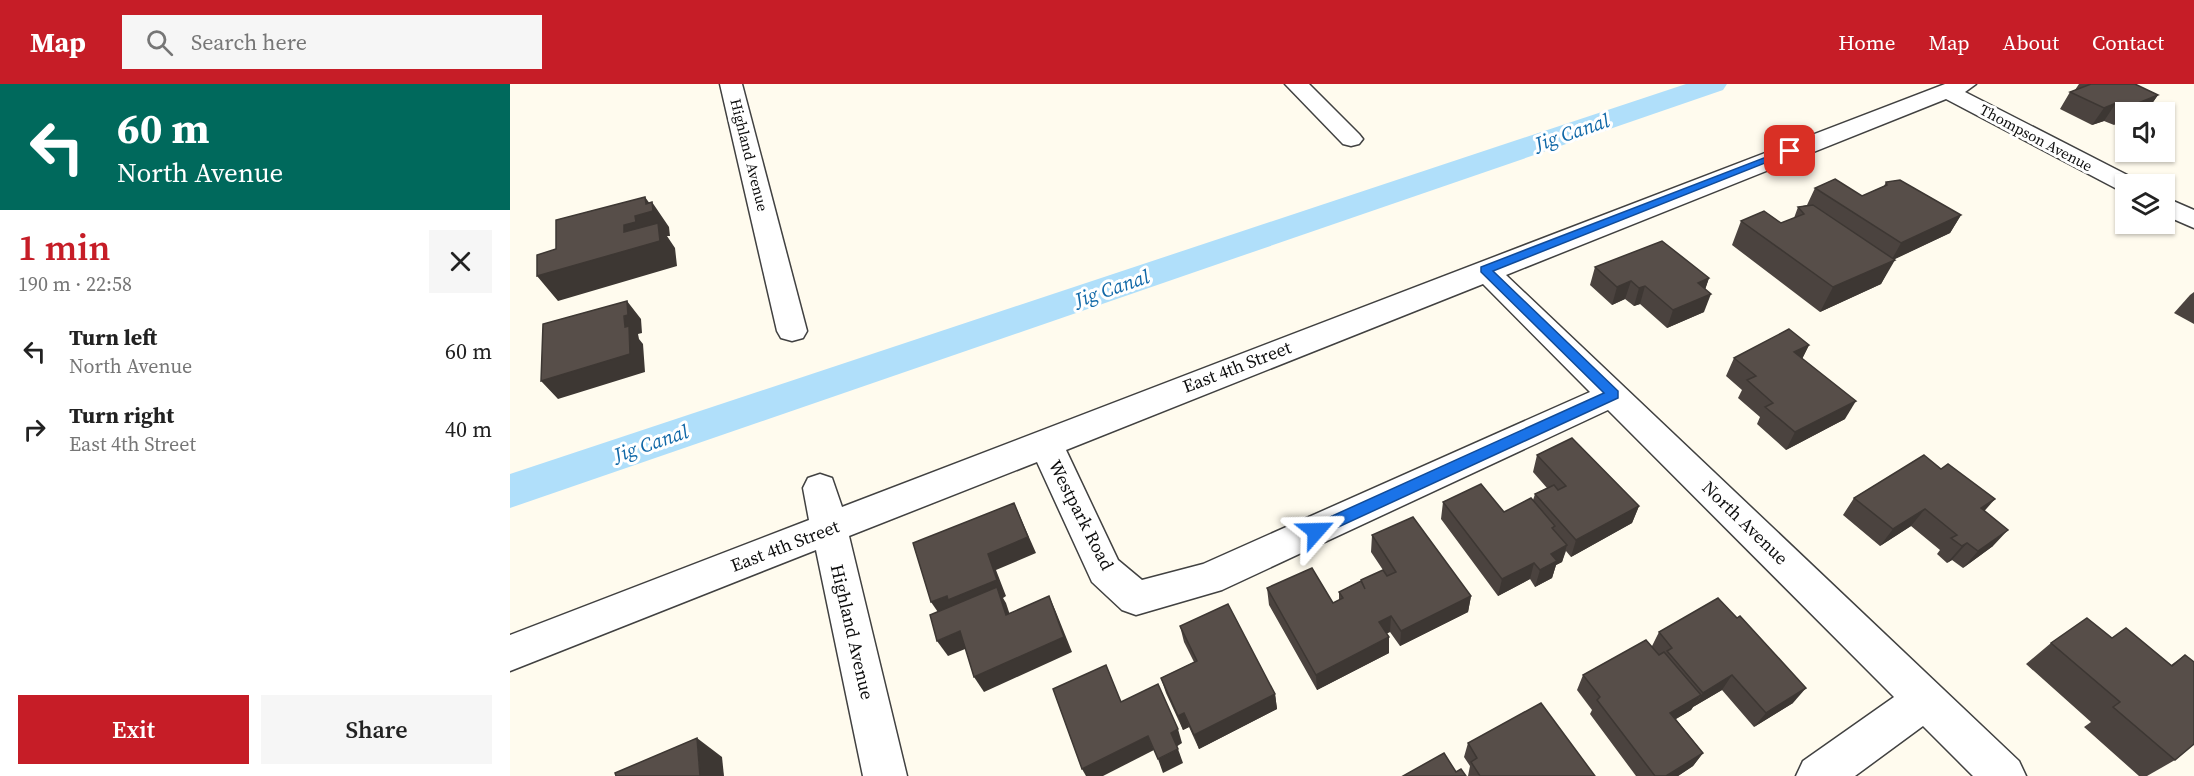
<!DOCTYPE html>
<meta charset="utf-8">
<style>
:root{--surface:#fff;--page:#f6f6f6;--text:#222;--muted:#767676;--accent:#c61d27}
body{margin:0;font-family:"Source Serif 4",serif;background:var(--page);color:var(--text);height:100vh;display:flex;flex-direction:column;font-size:22px;white-space:nowrap}
*{box-sizing:border-box;margin:0}
p{font-size:20px;color:var(--muted)}
.icon{flex:none;width:33px;height:33px;fill:none;stroke:currentColor;stroke-width:2;stroke-linecap:round;stroke-linejoin:round}
.map{position:relative;flex:1;overflow:hidden}
.details{display:flex;flex-direction:column;background:var(--surface);width:510px}
.details>*{flex:none}
.top-card{background:#00695c;color:#fff;overflow:hidden}
.buttons{position:absolute;left:1605px;top:18px;display:grid;gap:12px}
.buttons a{display:grid;place-items:center;width:60px;height:60px;border-radius:0px;background:var(--surface);box-shadow:0 2px 4px #0004;font-size:30px}
.pin{position:absolute;display:grid;place-items:center;width:51px;height:51px;color:#fff;margin:-26px;border-radius:12px;box-shadow:0 3px 9px #0006}
.me{position:absolute;width:66px;margin:-33px;rotate:65deg;stroke-linejoin:round;filter:drop-shadow(0 0 4px #0008)}
.turn{display:flex;align-items:center;gap:21px;height:126px;padding:0 18px;font-size:27px}
.turn .icon{width:78px;height:78px;stroke-width:2.5}
.turn b{display:block;font-size:42px;line-height:51px}
.round{display:grid;place-items:center;flex:none;width:63px;height:63px;border-radius:0px;background:var(--page)}
.overview{display:flex;align-items:center;justify-content:space-between;height:102px;padding:0 18px}
h1{font-size:36px;font-weight:600;line-height:45px;color:var(--accent)}
.action{display:flex;gap:12px;margin-top:auto;padding:12px 18px}
.action a{flex:1;height:69px;border-radius:0px;background:var(--accent);color:#fff;font-size:24px;font-weight:600;line-height:69px;text-align:center}
.action a+a{background:var(--page);color:var(--text)}
ul{padding:0;list-style:none}
li{display:flex;align-items:center;gap:18px;height:78px;padding:0 18px}
li div{flex:1}
li b{display:block;font-size:22px}
li em{font-style:normal}
header{display:flex;align-items:center;gap:36px;box-sizing:border-box;height:84px;padding:0 30px;background:var(--accent);color:#fff}
header strong{font-size:28px}
nav{display:flex;gap:33px;margin-inline-start:auto;font-size:21px}
.search{width:420px;height:54px;background:var(--page);display:flex;align-items:center;gap:15px;box-sizing:border-box;padding:0 21px;border-radius:0px;color:var(--muted);font-size:22px}
main{display:flex;flex:1;min-height:0}
.map>svg:first-child{display:block}
</style>
<header>
<strong>Map</strong>
<div class="search"><svg class="icon" aria-label="search" viewBox="0 0 24 24"><circle cx="10" cy="10" r="6"/><path d="M15 15l6 6"/></svg>Search here</div>
<nav><a>Home</a><a>Map</a><a>About</a><a>Contact</a></nav>
</header>
<main>
<section class="details">
<div class="top-card">
<div class="turn"><svg class="icon" aria-label="left" viewBox="0 0 24 24"><path d="M17 20v-9H6M10 6l-5 5 5 5"/></svg><div><b>60 m</b>North Avenue</div></div>
</div>
<div class="overview"><div><h1>1 min</h1><p>190 m · 22:58</p></div><a class="round"><svg class="icon" aria-label="close" viewBox="0 0 24 24"><path d="M6 6l12 12M18 6L6 18"/></svg></a></div>
<ul>
<li><svg class="icon" aria-label="left" viewBox="0 0 24 24"><path d="M17 20v-9H6M10 6l-5 5 5 5"/></svg><div><b>Turn left</b><p>North Avenue</p></div><em>60 m</em></li>
<li><svg class="icon" aria-label="right" viewBox="0 0 24 24"><path d="M7 20v-9h11M14 6l5 5-5 5"/></svg><div><b>Turn right</b><p>East 4th Street</p></div><em>40 m</em></li>
</ul>
<div class="action"><a>Exit</a><a>Share</a></div>
</section>
<div class="map">
<svg width="1684" height="692" viewBox="0 0 1684 692">
<rect width="100%" height="100%" fill="#fffbee"/>
<g fill="none" stroke-linecap="round" stroke-linejoin="round">
<path fill="#b0dffa" fill-rule="evenodd" d="M 1176,0 L 1217,0 L 1213,6 L 0,424 L 0,390 Z"/>
<g stroke="#414141" stroke-width="3">
<g id="minor">
<path d="M 210,0 L 232,0 L 297,247 L 293,254 L 282,257 L 271,254 L 267,247 Z"/>
<path d="M 775,0 L 799,0 L 849,50 L 853,55 L 849,60 L 841,62 L 833,60 Z"/>
<path d="M 1435,0 L 1466,0 L 1455,8 L 1625,95 L 1629,100 L 1616,100 L 1616,107 L 1607,105 L 1436,15 L 996,191 L 1509,677 L 1516,692 L 1463,692 L 1413,642 L 1345,692 L 1286,692 L 1293,677 L 1384,613 L 1098,326 L 712,506 L 626,531 L 612,526 L 582,498 L 527,378 L 339,452 L 397,692 L 353,692 L 306,466 L 0,587 L 0,551 L 299,436 L 293,404 L 298,394 L 310,390 L 322,394 L 332,423 ZM 973,200 L 1080,308 L 693,480 L 632,496 L 608,476 L 556,366 Z"/>
<path d="M 1654,113 L 1684,126 L 1684,144 L 1654,131 Z"/>
</g>
</g>
<use href="#minor" fill="#fff" fill-rule="evenodd"/>
</g>
<g fill="#4b433f">
<path d="M 1569,0 L 1625,0 L 1648,11 L 1636,28 L 1616,28 L 1604,41 L 1594,37 L 1582,41 L 1550,25 L 1560,8 L 1565,6 Z"/>
<path d="M 1376,98 L 1451,131 L 1440,149 L 1384,175 L 1371,200 L 1310,228 L 1222,161 L 1231,137 L 1271,139 L 1284,134 L 1288,123 L 1297,121 L 1305,104 L 1352,112 L 1374,102 Z"/>
<path d="M 1085,183 L 1199,194 L 1195,205 L 1194,228 L 1157,244 L 1130,220 L 1124,222 L 1115,215 L 1102,221 L 1080,201 Z"/>
<path d="M 1684,208 L 1684,240 L 1664,229 L 1680,211 Z"/>
<path d="M 1299,261 L 1292,275 L 1335,335 L 1276,366 L 1247,340 L 1250,333 L 1228,314 L 1232,306 L 1216,292 L 1224,274 Z"/>
<path d="M 1027,371 L 1129,422 L 1122,439 L 1061,473 L 1056,467 L 1052,478 L 1046,481 L 1042,494 L 1025,503 L 1020,495 L 988,512 L 931,435 L 933,418 L 994,428 L 1023,416 L 1025,410 L 1037,404 L 1023,388 Z"/>
<path d="M 1344,414 L 1474,427 L 1483,462 L 1453,484 L 1442,476 L 1437,479 L 1427,470 L 1430,466 L 1401,442 L 1370,462 L 1333,431 Z"/>
<path d="M 862,451 L 961,512 L 958,528 L 890,562 L 880,548 L 877,549 L 879,553 L 879,569 L 807,606 L 759,521 L 757,504 L 823,519 L 829,516 L 829,508 L 851,499 L 851,496 L 877,492 L 861,468 Z"/>
<path d="M 670,542 L 765,610 L 767,625 L 689,665 L 679,643 L 673,646 L 656,609 L 651,594 L 684,578 L 674,558 Z"/>
<path d="M 1149,548 L 1283,619 L 1244,643 L 1212,606 L 1183,623 L 1181,626 L 1166,635 L 1193,669 L 1183,682 L 1168,692 L 1126,692 L 1080,630 L 1082,626 L 1067,606 L 1073,591 L 1142,562 Z"/>
<path d="M 1602,554 L 1661,581 L 1675,571 L 1665,676 L 1637,692 L 1629,692 L 1574,643 L 1581,638 L 1516,580 L 1541,559 Z"/>
<path d="M 958,659 L 1085,692 L 958,692 L 960,682 L 954,673 Z"/>
</g>
<g fill="#3d3733">
<path d="M 1648,11 L 1636,28 L 1616,28 L 1616,36 L 1604,41 L 1616,24 Z"/>
<path d="M 1606,19 L 1594,37 L 1582,41 L 1594,24 Z"/>
<path d="M 135,113 L 143,124 L 142,118 L 159,143 L 160,152 L 157,152 L 165,164 L 167,182 L 48,217 L 27,192 L 114,141 L 125,132 L 136,120 Z"/>
<path d="M 1451,131 L 1440,149 L 1381,177 L 1391,159 Z"/>
<path d="M 1385,176 L 1371,200 L 1310,228 L 1323,203 Z"/>
<path d="M 1199,194 L 1193,212 L 1188,199 Z"/>
<path d="M 1121,197 L 1115,215 L 1102,221 L 1107,203 Z"/>
<path d="M 1135,202 L 1130,220 L 1124,222 L 1129,204 Z"/>
<path d="M 1201,210 L 1194,228 L 1157,244 L 1163,226 Z"/>
<path d="M 117,217 L 131,235 L 132,249 L 128,250 L 129,255 L 133,260 L 135,288 L 48,315 L 31,297 L 115,243 L 114,232 Z"/>
<path d="M 1299,261 L 1290,279 L 1284,268 Z"/>
<path d="M 1346,317 L 1335,335 L 1276,366 L 1285,348 Z"/>
<path d="M 1485,415 L 1470,432 L 1471,424 Z"/>
<path d="M 504,419 L 526,469 L 486,486 L 496,512 L 493,514 L 496,519 L 505,546 L 432,534 L 421,518 L 437,512 L 478,470 Z"/>
<path d="M 1129,422 L 1122,439 L 1061,473 L 1066,456 Z"/>
<path d="M 1415,425 L 1401,442 L 1370,462 L 1383,445 Z"/>
<path d="M 1498,446 L 1483,462 L 1453,484 L 1468,467 Z"/>
<path d="M 1457,459 L 1442,476 L 1437,479 L 1452,462 Z"/>
<path d="M 1057,461 L 1052,478 L 1046,481 L 1042,494 L 1025,503 L 1030,486 L 1041,470 Z"/>
<path d="M 1024,479 L 1020,495 L 988,512 L 992,495 Z"/>
<path d="M 539,512 L 546,528 L 562,568 L 474,608 L 464,593 Z"/>
<path d="M 961,512 L 958,528 L 890,562 L 891,547 Z"/>
<path d="M 881,532 L 880,548 L 869,553 L 869,538 Z"/>
<path d="M 450,547 L 460,563 L 438,572 L 427,557 Z"/>
<path d="M 879,553 L 879,569 L 807,606 L 806,591 Z"/>
<path d="M 1222,591 L 1212,606 L 1183,623 L 1193,609 Z"/>
<path d="M 1296,604 L 1283,619 L 1244,643 L 1256,629 Z"/>
<path d="M 765,610 L 767,625 L 689,665 L 684,651 Z"/>
<path d="M 1191,611 L 1181,626 L 1152,643 L 1160,629 Z"/>
<path d="M 674,629 L 679,643 L 673,646 L 668,632 Z"/>
<path d="M 668,645 L 672,659 L 666,663 L 661,649 Z"/>
<path d="M 638,652 L 644,666 L 593,692 L 576,692 L 572,685 Z"/>
<path d="M 187,654 L 212,673 L 214,692 L 190,692 Z"/>
<path d="M 668,665 L 673,679 L 653,689 L 648,675 Z"/>
<path d="M 1193,669 L 1183,682 L 1168,692 L 1156,692 Z"/>
</g>
<g fill="#574e49" stroke="#3d3733" stroke-width="1.5">
<path d="M 1581,0 L 1625,0 L 1648,11 L 1616,24 L 1606,19 L 1594,24 L 1560,8 Z"/>
<path d="M 1325,95 L 1352,112 L 1377,101 L 1376,98 L 1390,96 L 1451,131 L 1391,159 L 1305,104 Z"/>
<path d="M 135,113 L 136,120 L 142,118 L 143,127 L 125,132 L 126,138 L 114,141 L 114,148 L 148,139 L 150,157 L 27,192 L 27,171 L 46,165 L 46,136 Z"/>
<path d="M 1303,121 L 1385,176 L 1323,203 L 1231,137 L 1254,127 L 1271,139 L 1294,130 L 1288,123 Z"/>
<path d="M 1152,157 L 1199,194 L 1188,199 L 1201,210 L 1163,226 L 1135,202 L 1129,204 L 1121,197 L 1107,203 L 1085,183 Z"/>
<path d="M 117,217 L 118,231 L 114,232 L 115,243 L 119,242 L 120,270 L 31,297 L 33,240 Z"/>
<path d="M 1279,245 L 1299,261 L 1284,268 L 1346,317 L 1285,348 L 1255,323 L 1263,319 L 1237,296 L 1246,292 L 1224,274 Z"/>
<path d="M 1062,354 L 1129,422 L 1066,456 L 1025,410 L 1044,401 L 1048,406 L 1056,402 L 1027,371 Z"/>
<path d="M 1414,371 L 1431,385 L 1438,380 L 1485,415 L 1471,424 L 1498,446 L 1468,467 L 1457,459 L 1452,462 L 1441,454 L 1447,451 L 1415,425 L 1383,445 L 1344,414 Z"/>
<path d="M 971,400 L 994,428 L 1021,414 L 1045,442 L 1042,444 L 1057,461 L 1041,470 L 1047,477 L 1030,486 L 1024,479 L 992,495 L 933,418 Z"/>
<path d="M 504,419 L 518,453 L 478,470 L 487,496 L 438,516 L 437,512 L 421,518 L 403,459 Z"/>
<path d="M 903,433 L 961,512 L 891,547 L 881,532 L 869,538 L 879,553 L 806,591 L 757,504 L 802,484 L 823,519 L 833,514 L 829,508 L 851,497 L 855,505 L 851,496 L 873,486 L 877,492 L 886,488 L 862,451 Z"/>
<path d="M 487,503 L 496,531 L 539,512 L 554,553 L 464,593 L 450,547 L 427,557 L 420,531 Z"/>
<path d="M 1208,514 L 1227,534 L 1230,532 L 1296,604 L 1256,629 L 1222,591 L 1193,609 L 1157,567 L 1162,564 L 1149,548 Z"/>
<path d="M 718,520 L 765,610 L 684,651 L 674,629 L 668,632 L 651,594 L 687,577 L 670,542 Z"/>
<path d="M 1577,534 L 1602,554 L 1616,544 L 1662,582 L 1675,571 L 1684,578 L 1684,660 L 1665,676 L 1603,623 L 1610,618 L 1541,559 Z"/>
<path d="M 1136,556 L 1149,571 L 1154,568 L 1191,611 L 1160,629 L 1193,669 L 1156,692 L 1145,692 L 1087,616 L 1090,613 L 1073,591 Z"/>
<path d="M 596,581 L 611,618 L 648,600 L 668,645 L 661,649 L 668,665 L 648,675 L 638,652 L 572,685 L 543,605 Z"/>
<path d="M 1031,619 L 1085,692 L 970,692 L 961,678 L 967,674 L 958,659 Z"/>
<path d="M 187,654 L 190,692 L 106,692 L 105,689 Z"/>
<path d="M 934,669 L 946,688 L 951,685 L 956,692 L 893,692 Z"/>
</g>
<path fill="#1a73e8" stroke="#114b97" stroke-width="1.5" d="M 1277,65 L 1285,67 L 983,187 L 1108,307 L 1108,314 L 811,451 L 800,451 L 798,447 L 800,442 L 1094,309 L 971,188 L 971,183 Z"/>
<g text-anchor="middle" stroke-width="6" stroke-linejoin="round" paint-order="stroke">
<g font-size="15" fill="#0e0e0e" stroke="#fff">
<text transform="translate(1526 54) rotate(28)" y="5">Thompson Avenue</text>
<text transform="translate(239 71) rotate(76)" y="5">Highland Avenue</text>
</g>
<g font-size="18" fill="#0e0e0e" stroke="#fff">
<text transform="translate(727 283) rotate(-21)" y="6">East 4th Street</text>
<text transform="translate(571 431) rotate(63)" y="6">Westpark Road</text>
<text transform="translate(1235 439) rotate(44)" y="6">North Avenue</text>
<text transform="translate(275 462) rotate(-21)" y="6">East 4th Street</text>
<text transform="translate(342 548) rotate(77)" y="6">Highland Avenue</text>
</g>
<g font-size="20" font-style="italic" fill="#0f67a7" stroke="#fff">
<text transform="translate(1062 48) rotate(-19)" y="7">Jig Canal</text>
<text transform="translate(602 204) rotate(-19)" y="7">Jig Canal</text>
<text transform="translate(141 359) rotate(-19)" y="7">Jig Canal</text>
</g>
</g>
</svg>
<div class="buttons">
<a><svg class="icon" aria-label="sound" viewBox="0 0 24 24"><path d="M4 9h4l5-4v14l-5-4H4zM17 9q2 3 0 6"/></svg></a>
<a><svg class="icon" aria-label="layers" viewBox="0 0 24 24"><path d="M12 4l9 5-9 5-9-5zM3 14l9 5 9-5"/></svg></a>
</div>
<div class="pin" style="left:1280px;top:67px;background:#d93025"><svg class="icon" aria-label="arrive" viewBox="0 0 24 24"><path d="M6 21V4h12l-3 4 3 4H6"/></svg></div>
<svg class="me" style="left:806px;top:447px" viewBox="-20 -20 40 40"><path d="M0-17L14 15 0 8-14 15z" fill="#1a73e8" stroke="#fff" stroke-width="4"/></svg>
</div>
</main>
